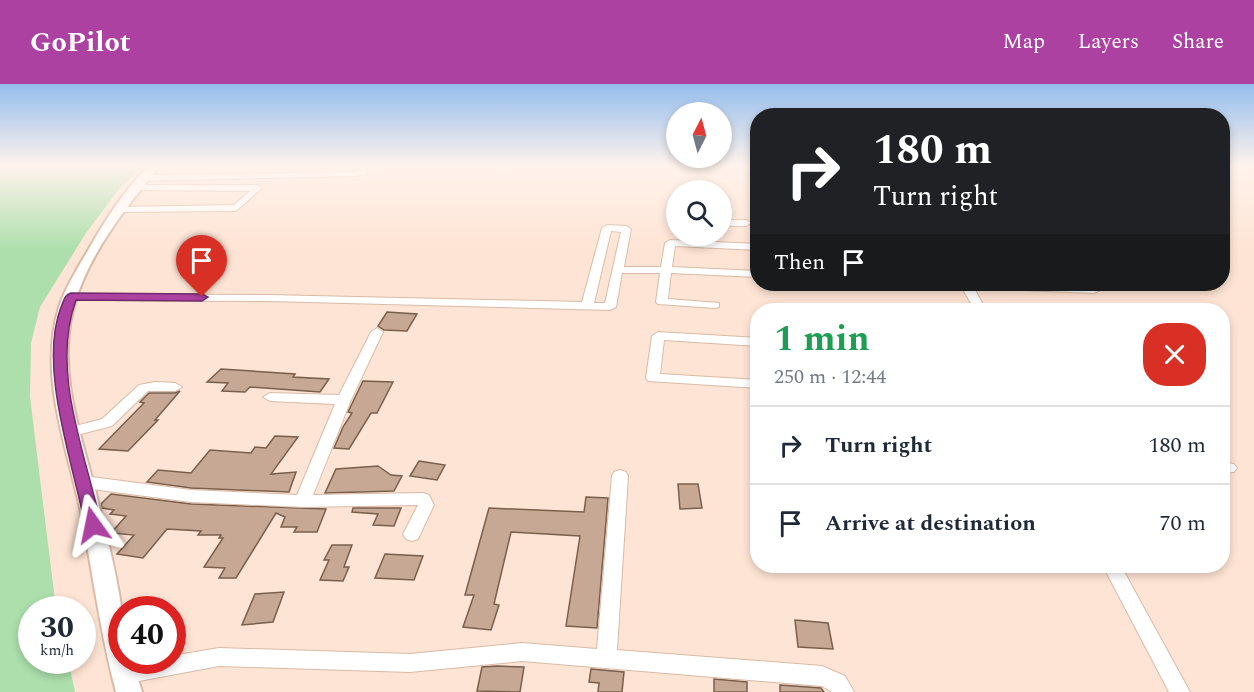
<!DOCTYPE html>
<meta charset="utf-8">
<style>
:root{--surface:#fff;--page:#f6f6f7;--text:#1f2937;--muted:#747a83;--line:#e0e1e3;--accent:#ac41a2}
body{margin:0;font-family:Spectral,serif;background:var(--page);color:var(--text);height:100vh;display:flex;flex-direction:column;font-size:22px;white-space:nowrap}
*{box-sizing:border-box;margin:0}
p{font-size:20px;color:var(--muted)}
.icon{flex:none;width:33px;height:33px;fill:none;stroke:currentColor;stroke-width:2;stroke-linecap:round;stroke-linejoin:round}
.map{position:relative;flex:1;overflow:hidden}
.drawer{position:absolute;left:750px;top:219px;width:480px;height:270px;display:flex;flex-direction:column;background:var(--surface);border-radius:24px;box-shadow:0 3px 9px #0003}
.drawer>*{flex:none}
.guide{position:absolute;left:750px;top:24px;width:480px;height:183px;border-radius:24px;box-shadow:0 3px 9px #0003;background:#202124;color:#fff;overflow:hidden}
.needle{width:39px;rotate:6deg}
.controls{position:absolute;left:666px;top:18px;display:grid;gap:12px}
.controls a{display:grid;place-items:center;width:66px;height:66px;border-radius:50%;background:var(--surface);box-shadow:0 3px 9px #0003;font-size:30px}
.speed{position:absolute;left:18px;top:512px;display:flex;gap:12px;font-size:30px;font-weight:700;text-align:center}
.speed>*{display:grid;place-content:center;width:78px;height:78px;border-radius:50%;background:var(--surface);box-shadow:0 3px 9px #0003;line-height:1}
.speed small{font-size:15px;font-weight:400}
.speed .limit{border:9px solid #d22;background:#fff;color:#111}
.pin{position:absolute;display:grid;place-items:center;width:51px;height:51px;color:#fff;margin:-62px -26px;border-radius:50% 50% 50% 0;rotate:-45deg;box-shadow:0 0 6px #0007}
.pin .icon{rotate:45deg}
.me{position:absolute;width:66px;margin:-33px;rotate:348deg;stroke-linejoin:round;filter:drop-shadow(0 0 4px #0008)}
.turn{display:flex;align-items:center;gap:21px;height:126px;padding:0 24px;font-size:27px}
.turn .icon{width:78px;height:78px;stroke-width:2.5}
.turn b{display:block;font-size:42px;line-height:51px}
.then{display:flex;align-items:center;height:57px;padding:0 24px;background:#0003;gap:12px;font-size:22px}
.round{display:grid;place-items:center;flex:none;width:63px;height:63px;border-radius:24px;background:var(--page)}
.overview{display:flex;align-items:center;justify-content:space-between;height:102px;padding:0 24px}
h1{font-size:36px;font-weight:700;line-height:45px;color:#1e9e55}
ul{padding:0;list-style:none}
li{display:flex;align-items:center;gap:18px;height:78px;padding:0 24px;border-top:2px solid var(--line)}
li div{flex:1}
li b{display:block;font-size:22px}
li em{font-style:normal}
header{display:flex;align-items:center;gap:36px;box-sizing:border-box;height:84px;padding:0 30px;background:var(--accent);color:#fff}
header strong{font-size:28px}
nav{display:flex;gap:33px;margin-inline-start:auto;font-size:21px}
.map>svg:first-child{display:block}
</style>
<header>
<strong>GoPilot</strong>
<nav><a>Map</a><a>Layers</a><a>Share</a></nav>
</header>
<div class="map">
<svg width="1254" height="608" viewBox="0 0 1254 608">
<rect width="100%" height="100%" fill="#fee4d4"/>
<path fill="#acdfab" d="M 0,82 L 142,82 L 119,105 L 86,149 L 40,223 L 31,259 L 30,313 L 56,525 L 32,525 L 32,576 L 68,576 L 75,608 L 0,608 Z"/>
<g fill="#c7a895" stroke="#7b5f4d" stroke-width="1.5">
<path d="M 387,228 L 417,230 L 407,247 L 384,246 L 378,242 Z"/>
<path d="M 221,285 L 295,290 L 293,293 L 329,295 L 320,308 L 250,303 L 245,308 L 222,307 L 228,299 L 207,298 Z"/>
<path d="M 363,297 L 393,298 L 377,329 L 371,329 L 349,365 L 334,364 L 343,343 L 352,329 L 348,328 Z"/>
<path d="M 180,307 L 155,336 L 158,336 L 128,367 L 99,365 L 144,319 L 140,318 L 149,309 L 175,309 Z"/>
<path d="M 275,352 L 298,353 L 271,390 L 296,388 L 289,408 L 191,404 L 147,398 L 158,386 L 191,389 L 210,366 L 251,369 L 255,363 L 266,364 Z"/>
<path d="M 419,377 L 445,381 L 437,396 L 410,392 Z"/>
<path d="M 378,382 L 391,391 L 402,392 L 394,407 L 325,409 L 336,385 Z"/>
<path d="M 678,400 L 698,400 L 702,424 L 680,425 Z"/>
<path d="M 111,410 L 191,420 L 326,425 L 317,448 L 294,448 L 297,443 L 281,443 L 285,433 L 276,429 L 236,494 L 219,494 L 225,484 L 204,483 L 223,454 L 219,454 L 221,451 L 198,451 L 201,447 L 167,445 L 143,474 L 117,470 L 134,451 L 111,449 L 126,432 L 110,430 L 114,426 L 102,424 L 101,420 Z"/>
<path d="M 586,413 L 608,414 L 597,544 L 566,542 L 580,452 L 511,448 L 494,520 L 499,521 L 491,546 L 463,543 L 474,511 L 465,511 L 489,424 L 584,428 Z"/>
<path d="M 353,424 L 401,424 L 394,442 L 373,441 L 378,430 L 352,428 Z"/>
<path d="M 332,461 L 352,461 L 344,483 L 349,483 L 343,497 L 320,496 L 329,476 L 324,476 Z"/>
<path d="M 385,470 L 423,472 L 414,496 L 375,494 Z"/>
<path d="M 284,508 L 273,538 L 242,541 L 255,510 Z"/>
<path d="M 795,536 L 828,539 L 833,565 L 798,563 Z"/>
<path d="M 497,582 L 524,583 L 520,608 L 477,607 L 482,583 Z"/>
<path d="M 591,585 L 624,588 L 622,608 L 598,608 L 599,599 L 589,598 Z"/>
<path d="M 714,595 L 747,598 L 747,608 L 714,608 Z"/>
<path d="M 780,601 L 821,604 L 824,608 L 780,608 Z"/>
</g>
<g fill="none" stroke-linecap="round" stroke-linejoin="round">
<g stroke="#dabaa6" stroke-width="2">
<g id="minor">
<path d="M 362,82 L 370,82 L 366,90 L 355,92 L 141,97 L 137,94 L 141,91 L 355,88 L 360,86 Z"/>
<path d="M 134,101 L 258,101 L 262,104 L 236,127 L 116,128 L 114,126 L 119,123 L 234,121 L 250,107 L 131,106 L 131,102 Z"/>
<path d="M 722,136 L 746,136 L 751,139 L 746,142 L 722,142 Z"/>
<path d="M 607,141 L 626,142 L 631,145 L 624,183 L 661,183 L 665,159 L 670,156 L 758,160 L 758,166 L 675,162 L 672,183 L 758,187 L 758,193 L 671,189 L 668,215 L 719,219 L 719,223 L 715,224 L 658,220 L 656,218 L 660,189 L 622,189 L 616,223 L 610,226 L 268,217 L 71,216 L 65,213 L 71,210 L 268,211 L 582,218 L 602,144 ZM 611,147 L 621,148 L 605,219 L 594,219 Z"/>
<path d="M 951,200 L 1021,200 L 1094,203 L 1100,206 L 1094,209 L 974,204 L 986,226 L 975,226 L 962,204 L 952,202 Z"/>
<path d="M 822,223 L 836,223 L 842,226 L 816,226 Z"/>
<path d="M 377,244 L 383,248 L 351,316 L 313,411 L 423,409 L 429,411 L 434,421 L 418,455 L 412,457 L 406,455 L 403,450 L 418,421 L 302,423 L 191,418 L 84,404 L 78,402 L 76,398 L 78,394 L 84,392 L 191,406 L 297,411 L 335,320 L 270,317 L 263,313 L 270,309 L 339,311 L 371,248 Z"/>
<path d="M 658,248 L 758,254 L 758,262 L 664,256 L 660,290 L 758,296 L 758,304 L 648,297 L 646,294 L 652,252 Z"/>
<path d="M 155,298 L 175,299 L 182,303 L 175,307 L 148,307 L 112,342 L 69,353 L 64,351 L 62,348 L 64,345 L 102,335 L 139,301 Z"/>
<path d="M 1222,378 L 1234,380 L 1237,384 L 1234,388 L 1222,389 Z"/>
<path d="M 620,386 L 626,388 L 628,392 L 617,566 L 822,582 L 845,592 L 854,608 L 832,608 L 822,602 L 522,577 L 410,588 L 219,582 L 123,600 L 116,597 L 113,590 L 116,583 C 134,576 153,576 172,576 L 172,572 L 219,564 L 410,570 L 522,559 L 597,565 L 612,392 L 614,388 Z"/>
<path d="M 1103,482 L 1121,482 L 1190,608 L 1169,608 Z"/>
</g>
</g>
<g stroke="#dabaa6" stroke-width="4">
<path id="tertiary" d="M 149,82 L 160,82 C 126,123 86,173 73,226 C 57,288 81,350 96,409 C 105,446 118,493 122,530 C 123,545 122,561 122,576 L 132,576 L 142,608 L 116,608 C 100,549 93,489 81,429 C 67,363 38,291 59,223 C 66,202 79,182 90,163 C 107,133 125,105 149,82 Z"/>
</g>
<use href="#minor" fill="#fff" fill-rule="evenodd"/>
<use href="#tertiary" fill="#fff" fill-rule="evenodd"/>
</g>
<linearGradient id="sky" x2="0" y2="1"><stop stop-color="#94bded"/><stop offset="0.49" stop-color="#fff3ec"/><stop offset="1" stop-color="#fff3ec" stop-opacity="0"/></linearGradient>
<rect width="1254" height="167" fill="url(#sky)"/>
<path fill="#ac41a2" stroke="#702a69" stroke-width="1.5" d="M 71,209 L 202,210 L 208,213 L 202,217 L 76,216 C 50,287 86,370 101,441 L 99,445 L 93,447 L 87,445 L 85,441 C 73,379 38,283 61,223 C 64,217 64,211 71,209 Z"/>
</svg>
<div class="controls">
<a><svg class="needle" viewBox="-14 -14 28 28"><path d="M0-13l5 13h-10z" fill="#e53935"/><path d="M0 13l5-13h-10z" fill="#747a83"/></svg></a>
<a><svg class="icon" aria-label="search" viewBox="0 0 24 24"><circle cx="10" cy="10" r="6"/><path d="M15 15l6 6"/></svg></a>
</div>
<div class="speed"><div>30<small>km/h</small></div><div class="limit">40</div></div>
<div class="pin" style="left:202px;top:213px;background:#d93025"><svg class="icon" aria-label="arrive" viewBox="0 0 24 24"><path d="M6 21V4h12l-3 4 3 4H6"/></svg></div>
<svg class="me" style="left:93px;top:441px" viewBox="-20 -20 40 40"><path d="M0-17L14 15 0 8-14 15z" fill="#ac41a2" stroke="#fff" stroke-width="4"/></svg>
<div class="guide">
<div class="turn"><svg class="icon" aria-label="right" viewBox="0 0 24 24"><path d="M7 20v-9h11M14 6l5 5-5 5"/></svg><div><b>180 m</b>Turn right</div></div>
<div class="then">Then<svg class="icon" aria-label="arrive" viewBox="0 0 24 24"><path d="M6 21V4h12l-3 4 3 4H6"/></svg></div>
</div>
<section class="drawer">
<div class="overview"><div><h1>1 min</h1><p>250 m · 12:44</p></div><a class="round" style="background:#d93025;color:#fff"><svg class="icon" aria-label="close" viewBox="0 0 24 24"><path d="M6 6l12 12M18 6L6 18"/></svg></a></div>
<ul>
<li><svg class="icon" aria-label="right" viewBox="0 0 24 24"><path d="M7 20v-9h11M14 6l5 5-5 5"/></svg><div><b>Turn right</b></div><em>180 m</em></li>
<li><svg class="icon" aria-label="arrive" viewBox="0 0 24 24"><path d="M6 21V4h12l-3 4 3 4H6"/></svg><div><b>Arrive at destination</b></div><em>70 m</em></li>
</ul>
</section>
</div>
